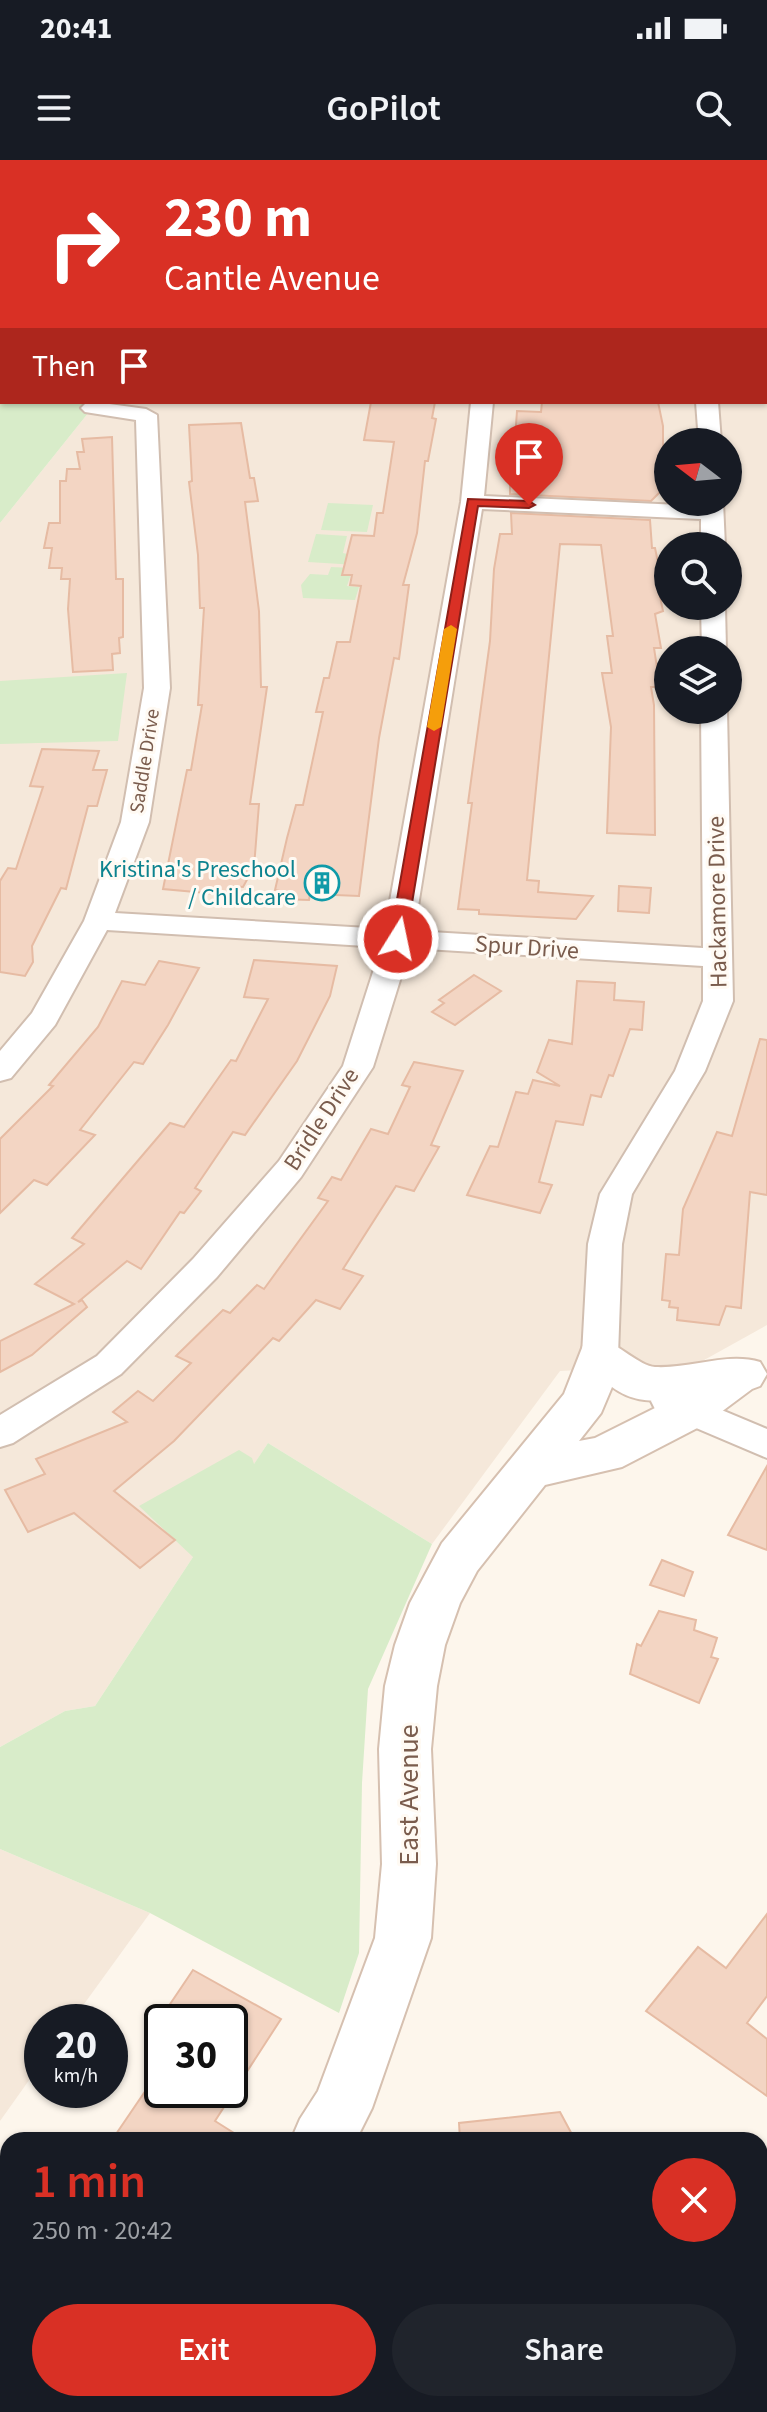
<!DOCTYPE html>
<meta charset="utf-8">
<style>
:root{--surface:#171b24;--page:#20242c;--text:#f1f3f6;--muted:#9ea1a6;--accent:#d93025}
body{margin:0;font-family:"Source Sans 3",sans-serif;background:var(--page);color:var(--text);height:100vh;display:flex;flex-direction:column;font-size:30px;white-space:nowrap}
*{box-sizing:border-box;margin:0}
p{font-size:26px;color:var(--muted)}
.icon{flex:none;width:44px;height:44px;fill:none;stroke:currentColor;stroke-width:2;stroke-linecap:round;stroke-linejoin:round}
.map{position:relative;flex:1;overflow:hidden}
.side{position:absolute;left:0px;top:1972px;width:768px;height:280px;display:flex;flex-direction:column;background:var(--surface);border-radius:24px 24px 0 0;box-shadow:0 2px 6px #0004}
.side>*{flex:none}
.guide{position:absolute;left:0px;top:0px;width:768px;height:244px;box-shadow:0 2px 6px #0004;background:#d93025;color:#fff;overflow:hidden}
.needle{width:52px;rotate:286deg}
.controls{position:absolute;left:654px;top:268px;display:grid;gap:16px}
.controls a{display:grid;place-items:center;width:88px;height:88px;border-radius:50%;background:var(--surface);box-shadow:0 2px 6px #0004;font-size:40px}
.speed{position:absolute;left:24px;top:1844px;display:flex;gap:16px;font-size:40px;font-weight:700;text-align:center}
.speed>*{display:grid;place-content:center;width:104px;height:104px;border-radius:50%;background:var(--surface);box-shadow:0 2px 6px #0004;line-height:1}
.speed small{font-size:20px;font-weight:400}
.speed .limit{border:4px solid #111;border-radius:12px;background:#fff;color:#111}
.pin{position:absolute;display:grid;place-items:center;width:68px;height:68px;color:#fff;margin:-82px -34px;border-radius:50% 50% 50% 0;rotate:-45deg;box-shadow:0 0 8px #0007}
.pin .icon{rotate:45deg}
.me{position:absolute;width:88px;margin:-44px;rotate:10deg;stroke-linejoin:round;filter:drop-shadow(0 0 6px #0008)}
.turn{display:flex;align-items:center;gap:28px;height:168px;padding:0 32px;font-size:36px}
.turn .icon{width:104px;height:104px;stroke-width:2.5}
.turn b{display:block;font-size:56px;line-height:68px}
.then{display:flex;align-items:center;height:76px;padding:0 32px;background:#0003;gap:16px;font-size:30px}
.round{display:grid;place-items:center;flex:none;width:84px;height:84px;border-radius:42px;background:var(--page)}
.head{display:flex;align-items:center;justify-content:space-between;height:136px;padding:0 32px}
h1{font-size:48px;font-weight:600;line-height:60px;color:var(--accent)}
.primary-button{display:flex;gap:16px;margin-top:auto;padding:16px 32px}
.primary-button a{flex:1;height:92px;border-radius:48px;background:var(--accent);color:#fff;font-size:32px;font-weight:600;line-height:92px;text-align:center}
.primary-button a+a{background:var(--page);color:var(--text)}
.status{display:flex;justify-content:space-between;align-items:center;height:56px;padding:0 40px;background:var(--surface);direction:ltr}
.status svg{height:22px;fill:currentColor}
header{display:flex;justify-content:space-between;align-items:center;height:104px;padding:0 32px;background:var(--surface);font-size:36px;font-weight:600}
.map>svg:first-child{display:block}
</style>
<div class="status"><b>20:41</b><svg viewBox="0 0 49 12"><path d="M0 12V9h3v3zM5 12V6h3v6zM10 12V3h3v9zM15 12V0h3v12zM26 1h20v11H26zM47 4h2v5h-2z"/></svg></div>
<header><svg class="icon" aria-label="menu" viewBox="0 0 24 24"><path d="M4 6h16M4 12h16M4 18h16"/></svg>GoPilot<svg class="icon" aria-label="search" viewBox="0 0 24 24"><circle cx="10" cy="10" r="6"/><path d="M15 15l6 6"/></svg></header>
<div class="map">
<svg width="767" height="2252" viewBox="0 0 767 2252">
<rect width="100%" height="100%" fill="#fdf6ec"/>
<g fill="#f5e8da" fill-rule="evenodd">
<path d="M 767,156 L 767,1165 L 697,1204 L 560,1211 L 432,1384 L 268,1283 L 95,1546 L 65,1551 L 0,1587 L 0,363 L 97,242 L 766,242 ZM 668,282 L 728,282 L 728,342 L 668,342 ZM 668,386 L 728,386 L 728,446 L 668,446 ZM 668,490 L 728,490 L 728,550 L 668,550 Z"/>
<path d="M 0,1689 L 150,1753 L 71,1862 L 42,1862 L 42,1902 L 0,1961 Z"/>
<path d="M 767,2245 L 767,2252 L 464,2252 L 686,2247 Z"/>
</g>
<g fill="#d8ecc9">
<path d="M 0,54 L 2,242 L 97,242 L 0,363 Z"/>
<path d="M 328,343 L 373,345 L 367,372 L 321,370 Z"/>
<path d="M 316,374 L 347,376 L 343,393 L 406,408 L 308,402 Z"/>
<path d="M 331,407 L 353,408 L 347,426 L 359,427 L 355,440 L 303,438 L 301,425 L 310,414 L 328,415 Z"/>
<path d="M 127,513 L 118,581 L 0,584 L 0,521 Z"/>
<path d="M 268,1283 L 432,1384 L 368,1529 L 362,1623 L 359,1793 L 339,1853 L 150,1753 L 0,1689 L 0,1587 L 65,1551 L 95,1546 L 193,1397 L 139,1346 L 239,1290 L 252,1298 L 254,1304 Z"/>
</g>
<g fill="#f3d5c3" stroke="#e6bba3" stroke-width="2">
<path d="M 371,242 L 435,242 L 432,258 L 436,259 L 428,301 L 425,301 L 417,373 L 403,425 L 409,425 L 399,499 L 394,498 L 379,578 L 359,736 L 310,734 L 309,740 L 278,739 L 280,731 L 275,730 L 287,678 L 296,645 L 303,645 L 323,552 L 316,552 L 324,518 L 329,518 L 337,482 L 350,482 L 361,426 L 350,425 L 352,415 L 342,415 L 352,375 L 374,376 L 377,353 L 383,353 L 394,282 L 364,280 Z"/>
<path d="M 542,242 L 658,242 L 663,266 L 663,329 L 651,341 L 510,334 L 510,306 L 513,306 L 517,251 L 541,252 Z"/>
<path d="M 241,263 L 250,318 L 254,318 L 258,341 L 245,342 L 259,451 L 261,527 L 267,527 L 250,644 L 259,644 L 254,707 L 243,727 L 231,726 L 228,735 L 163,729 L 187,610 L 191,610 L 202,545 L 198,545 L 204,448 L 200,448 L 198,395 L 189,322 L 192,321 L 189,265 Z"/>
<path d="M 112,277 L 116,419 L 123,419 L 123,477 L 119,478 L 120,493 L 112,494 L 113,510 L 73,512 L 68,449 L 70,419 L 61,419 L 62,408 L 49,408 L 52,388 L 44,388 L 49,363 L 60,363 L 60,321 L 66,321 L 67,309 L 80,309 L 77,292 L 84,292 L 82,279 Z"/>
<path d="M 511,353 L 650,360 L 652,388 L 655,388 L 661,417 L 656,417 L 663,451 L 655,454 L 661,488 L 654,488 L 660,527 L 651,527 L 654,545 L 655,675 L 607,673 L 611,567 L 602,513 L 612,513 L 607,476 L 613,476 L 601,385 L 560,384 L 527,720 L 539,721 L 538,732 L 593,736 L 576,759 L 479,754 L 479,750 L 458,749 L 472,643 L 468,643 L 490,481 L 494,409 L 500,374 L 512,374 Z"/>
<path d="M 42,589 L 99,591 L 93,610 L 107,610 L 97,646 L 88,646 L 66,729 L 61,728 L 32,786 L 33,802 L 25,816 L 0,812 L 0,721 L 8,708 L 16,709 L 43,627 L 30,626 Z"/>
<path d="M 619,726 L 651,728 L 649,753 L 618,751 Z"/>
<path d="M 254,800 L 337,806 L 330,836 L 297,901 L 245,975 L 233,972 L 195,1028 L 201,1031 L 184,1053 L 180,1052 L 141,1109 L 127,1101 L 78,1142 L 82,1140 L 87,1147 L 32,1195 L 0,1212 L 0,1181 L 74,1144 L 35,1124 L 84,1084 L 72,1078 L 170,963 L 184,967 L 231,900 L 236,901 L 268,839 L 244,837 Z"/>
<path d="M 159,801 L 199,808 L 168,865 L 143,904 L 134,902 L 80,970 L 95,975 L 47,1025 L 34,1020 L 0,1053 L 0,979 L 53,926 L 49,925 L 98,867 L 122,821 L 145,825 Z"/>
<path d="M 474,815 L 501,831 L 455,865 L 432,852 L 444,843 L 439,840 Z"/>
<path d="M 577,821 L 615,823 L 614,840 L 644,842 L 642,870 L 630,869 L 613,916 L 609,915 L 601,937 L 591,935 L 583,965 L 556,961 L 539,1022 L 552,1025 L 540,1053 L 467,1035 L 490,986 L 498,987 L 516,932 L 528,934 L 533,920 L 560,926 L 537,912 L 549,880 L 572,884 Z"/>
<path d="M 760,879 L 767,880 L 767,1035 L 750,1032 L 741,1148 L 726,1146 L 719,1165 L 677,1160 L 678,1148 L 669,1147 L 670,1141 L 662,1140 L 666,1094 L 679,1095 L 683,1049 L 717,972 L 732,976 Z"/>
<path d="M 414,902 L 463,911 L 431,985 L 439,987 L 414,1031 L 396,1026 L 343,1109 L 363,1116 L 340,1149 L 316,1140 L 279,1181 L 273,1178 L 174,1281 L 114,1331 L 175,1380 L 140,1408 L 74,1353 L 28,1372 L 5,1330 L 45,1314 L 36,1299 L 127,1262 L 113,1252 L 138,1231 L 153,1241 L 191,1203 L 176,1196 L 223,1150 L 230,1153 L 257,1125 L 264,1129 L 328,1041 L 318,1038 L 332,1017 L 341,1020 L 371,969 L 388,974 L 410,927 L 402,925 Z"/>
<path d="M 767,1306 L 767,1390 L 728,1375 Z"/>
<path d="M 662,1400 L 693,1412 L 684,1436 L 650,1425 Z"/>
<path d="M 659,1451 L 696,1460 L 694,1470 L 717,1478 L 711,1497 L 718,1499 L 699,1543 L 630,1514 L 637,1484 L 641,1486 Z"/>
<path d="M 767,1754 L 767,1836 L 747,1863 L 767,1879 L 767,1936 L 646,1851 L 698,1787 L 726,1808 Z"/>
<path d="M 193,1810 L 281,1859 L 215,1961 L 245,1980 L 112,1980 L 146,1930 L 230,1930 L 230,1862 L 158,1862 Z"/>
<path d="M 560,1952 L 575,1980 L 460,1980 L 459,1963 Z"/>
</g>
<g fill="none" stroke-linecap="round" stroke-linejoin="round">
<g stroke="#d1beb0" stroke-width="4">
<path id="lane" d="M 8,2136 L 8,2160 L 0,2161 L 0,2137 Z"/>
</g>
<g stroke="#d1beb0" stroke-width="4">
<g id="street">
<rect x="700" y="0" width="18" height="2"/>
<path d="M 766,92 L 767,93 L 767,107 L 766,106 Z"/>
<path d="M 95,242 L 146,249 L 157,255 L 170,528 L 149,662 L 115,753 L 385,769 L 461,342 L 471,242 L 493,242 L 484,336 L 701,346 L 701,342 L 723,342 L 725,386 L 701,386 L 701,359 L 482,349 L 414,771 L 703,788 L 701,550 L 727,550 L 733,841 L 705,911 L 632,1034 L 622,1084 L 618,1195 L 612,1204 L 600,1208 L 588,1204 L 582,1195 L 588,1084 L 600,1034 L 675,911 L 703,841 L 703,806 L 410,788 L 373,907 L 301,1017 L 217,1117 L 121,1214 L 13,1283 L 0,1287 L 0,1255 L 97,1196 L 193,1099 L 279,1001 L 343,906 L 381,787 L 107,770 L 55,865 L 11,918 L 0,921 L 0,891 L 32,853 L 84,761 L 121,662 L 144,528 L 136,260 L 85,252 L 81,248 L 85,244 Z"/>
<path d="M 696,242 L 718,242 L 721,282 L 699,282 Z"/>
<path d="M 701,446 L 725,446 L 726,490 L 702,490 Z"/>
<path d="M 669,1228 L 767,1269 L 767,1298 L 656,1251 L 651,1241 L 656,1231 Z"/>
</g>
</g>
<g stroke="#d6c0b0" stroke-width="4">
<g id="secondary">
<path d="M 600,1178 C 618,1184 640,1206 655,1207 C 690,1209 727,1192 760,1202 L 767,1214 L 760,1226 L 752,1229 L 705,1264 L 622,1307 L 545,1325 L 477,1411 L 460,1443 L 445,1485 L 437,1526 L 431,1589 L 436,1704 L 431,1778 L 372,1948 L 356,1980 L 291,1980 L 300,1959 L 318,1931 L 375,1778 L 382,1704 L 379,1589 L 385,1526 L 395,1485 L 410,1443 L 442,1383 L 564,1234 L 584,1183 ZM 612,1227 C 631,1241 647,1241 669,1241 L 595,1278 L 579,1281 L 601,1253 Z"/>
<path d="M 118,2244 L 185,2244 L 181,2252 L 114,2252 Z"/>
</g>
</g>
<use href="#lane" fill="#fff" fill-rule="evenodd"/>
<use href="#street" fill="#fff" fill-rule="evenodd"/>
<use href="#secondary" fill="#fff" fill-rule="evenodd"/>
</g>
<path fill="#d93025" stroke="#8d1f18" stroke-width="2" d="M 468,339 L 529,341 L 535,345 L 529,348 L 478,346 L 406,779 L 398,783 L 390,779 Z"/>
<path fill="#f59e0b" d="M 451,465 L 457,469 L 441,567 L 434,571 L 427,567 L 444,469 Z"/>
<defs>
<g id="building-ring" transform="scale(1.8)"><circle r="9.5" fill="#fffaf3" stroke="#0f9aa8" stroke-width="1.5"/><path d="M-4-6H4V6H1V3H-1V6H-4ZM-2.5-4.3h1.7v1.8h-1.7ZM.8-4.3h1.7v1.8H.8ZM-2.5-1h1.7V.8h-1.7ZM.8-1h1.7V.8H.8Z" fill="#0f9aa8"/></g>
</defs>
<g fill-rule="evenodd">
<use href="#building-ring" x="322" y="723"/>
</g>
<g text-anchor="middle" stroke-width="6" stroke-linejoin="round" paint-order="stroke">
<g font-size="20" fill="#7a5c4d" stroke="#fffaf3">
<text transform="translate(144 601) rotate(-81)" y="7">Saddle Drive</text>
</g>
<g font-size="24" fill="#0d838f" stroke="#fffaf3" text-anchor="end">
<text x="296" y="717">Kristina's Preschool<tspan x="296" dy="28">/ Childcare</tspan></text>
</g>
<g font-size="24" fill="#7a5c4d" stroke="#fffaf3">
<text transform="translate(717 742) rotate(-91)" y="8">Hackamore Drive</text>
<text transform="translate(527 787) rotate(4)" y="8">Spur Drive</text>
<text transform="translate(321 959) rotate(-57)" y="8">Bridle Drive</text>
</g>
<g font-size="28" fill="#7a5c4d" stroke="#fffaf3">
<text transform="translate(408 1635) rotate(-90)" y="10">East Avenue</text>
</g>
</g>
</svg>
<div class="controls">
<a><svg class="needle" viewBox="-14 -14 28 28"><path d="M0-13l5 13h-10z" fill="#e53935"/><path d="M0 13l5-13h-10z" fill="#9ea1a6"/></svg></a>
<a><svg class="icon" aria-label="search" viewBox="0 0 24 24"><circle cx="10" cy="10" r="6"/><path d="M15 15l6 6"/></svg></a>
<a><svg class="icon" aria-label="layers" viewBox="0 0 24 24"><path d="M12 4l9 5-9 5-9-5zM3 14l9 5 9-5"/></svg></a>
</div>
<div class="speed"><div>20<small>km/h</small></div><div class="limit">30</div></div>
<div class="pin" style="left:529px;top:345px;background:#d93025"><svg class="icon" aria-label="arrive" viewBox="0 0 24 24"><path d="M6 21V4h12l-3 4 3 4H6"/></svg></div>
<svg class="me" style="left:398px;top:779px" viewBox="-20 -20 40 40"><circle r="17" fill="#d93025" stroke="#fff" stroke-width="3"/><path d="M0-11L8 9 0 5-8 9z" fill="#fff"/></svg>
<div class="guide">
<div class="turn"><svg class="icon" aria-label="right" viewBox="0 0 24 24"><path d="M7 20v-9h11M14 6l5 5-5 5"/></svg><div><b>230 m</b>Cantle Avenue</div></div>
<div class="then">Then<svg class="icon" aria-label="arrive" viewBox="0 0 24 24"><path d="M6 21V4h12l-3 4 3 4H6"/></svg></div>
</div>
<section class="side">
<div class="head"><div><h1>1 min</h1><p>250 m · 20:42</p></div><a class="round" style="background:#d93025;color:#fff"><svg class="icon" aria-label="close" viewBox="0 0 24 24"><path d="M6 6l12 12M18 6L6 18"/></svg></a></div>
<div class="primary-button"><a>Exit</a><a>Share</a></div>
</section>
</div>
